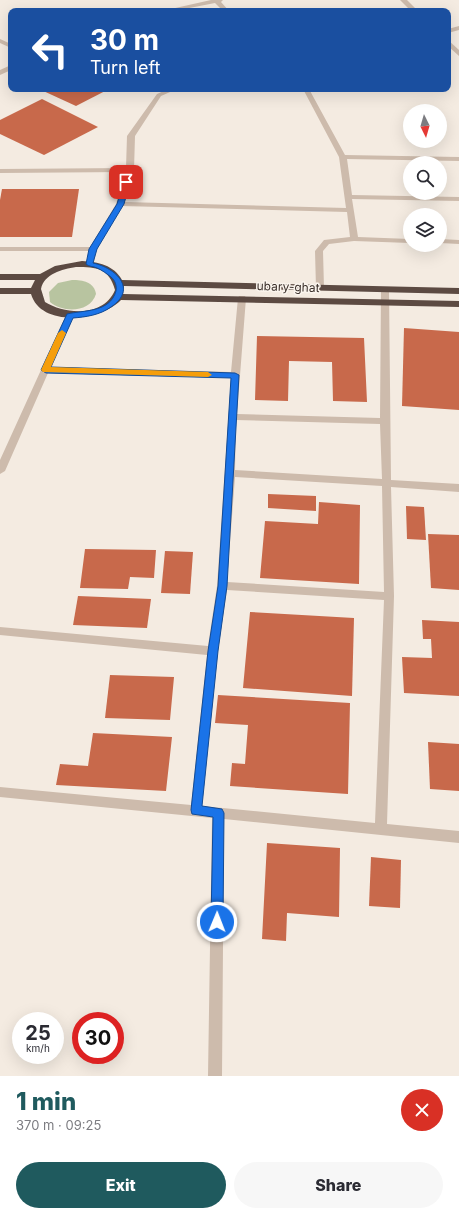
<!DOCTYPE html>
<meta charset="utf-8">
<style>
:root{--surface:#fff;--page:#f7f7f7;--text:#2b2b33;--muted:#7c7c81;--accent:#1f5a5e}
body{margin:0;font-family:Inter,sans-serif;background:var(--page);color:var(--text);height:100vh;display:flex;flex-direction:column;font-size:15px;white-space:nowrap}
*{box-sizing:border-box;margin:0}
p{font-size:13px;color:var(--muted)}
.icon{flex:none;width:22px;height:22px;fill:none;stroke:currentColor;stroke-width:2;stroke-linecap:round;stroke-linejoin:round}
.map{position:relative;height:1076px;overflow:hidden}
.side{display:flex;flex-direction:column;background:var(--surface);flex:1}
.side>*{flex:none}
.hud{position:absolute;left:8px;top:8px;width:443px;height:84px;border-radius:8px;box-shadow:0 4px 16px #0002;background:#1a4fa0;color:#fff;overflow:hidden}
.needle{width:26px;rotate:175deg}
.controls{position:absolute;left:403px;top:104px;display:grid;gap:8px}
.controls a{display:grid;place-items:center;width:44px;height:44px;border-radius:50%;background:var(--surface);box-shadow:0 4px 16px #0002;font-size:20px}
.speed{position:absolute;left:12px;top:1012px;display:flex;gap:8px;font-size:20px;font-weight:700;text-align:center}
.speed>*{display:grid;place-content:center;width:52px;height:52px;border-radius:50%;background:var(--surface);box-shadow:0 4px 16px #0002;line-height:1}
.speed small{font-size:10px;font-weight:400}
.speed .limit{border:6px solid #d22;background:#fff;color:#111}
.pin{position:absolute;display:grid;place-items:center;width:34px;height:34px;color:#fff;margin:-17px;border-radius:8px;box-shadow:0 2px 6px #0006}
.me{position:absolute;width:44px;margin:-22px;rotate:1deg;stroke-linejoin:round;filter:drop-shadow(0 0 3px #0008)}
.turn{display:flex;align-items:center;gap:14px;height:84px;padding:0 16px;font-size:18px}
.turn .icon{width:52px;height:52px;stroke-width:2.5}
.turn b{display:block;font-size:28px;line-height:34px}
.round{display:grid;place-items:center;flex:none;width:42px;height:42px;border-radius:21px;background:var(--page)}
.headline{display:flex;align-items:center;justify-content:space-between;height:68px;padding:0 16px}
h1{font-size:24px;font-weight:800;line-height:30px;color:var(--accent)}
.primary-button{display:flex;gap:8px;margin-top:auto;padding:8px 16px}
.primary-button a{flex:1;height:46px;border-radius:24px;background:var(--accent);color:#fff;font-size:16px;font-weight:800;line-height:46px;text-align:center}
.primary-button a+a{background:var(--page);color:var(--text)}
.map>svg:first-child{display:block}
</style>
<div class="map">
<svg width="459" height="1076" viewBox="0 0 459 1076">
<rect width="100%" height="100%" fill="#f4ebe1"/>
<path fill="#b8c4a0" d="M 72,280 C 83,280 94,282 96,294 C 90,313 63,313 50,302 L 49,292 L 58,283 Z"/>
<g fill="#c8694b">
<path d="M 39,89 L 109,89 L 76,106 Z"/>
<path d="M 42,99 L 98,127 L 44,155 L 0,134 L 0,120 Z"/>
<path d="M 2,189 L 79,189 L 72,237 L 0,237 L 0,200 Z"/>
<path d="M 404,328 L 459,332 L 459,410 L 402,406 Z"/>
<path d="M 257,336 L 364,338 L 367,402 L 333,401 L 332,362 L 289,361 L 288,401 L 255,400 Z"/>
<path d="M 268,494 L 316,496 L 316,511 L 268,508 Z"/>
<path d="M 319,502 L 360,505 L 359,584 L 260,578 L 265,521 L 318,524 Z"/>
<path d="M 406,506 L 424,507 L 426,540 L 407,539 Z"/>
<path d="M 428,534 L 459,535 L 459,590 L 431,588 Z"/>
<path d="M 85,549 L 156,550 L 154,578 L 130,577 L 128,589 L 80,588 Z"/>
<path d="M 165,551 L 193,552 L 190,594 L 161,593 Z"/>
<path d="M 78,596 L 151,599 L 147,628 L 73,625 Z"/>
<path d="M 250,612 L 354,618 L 352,696 L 243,688 Z"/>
<path d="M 422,620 L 459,622 L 459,696 L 404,693 L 402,657 L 432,658 L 431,639 L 423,639 Z"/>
<path d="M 110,675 L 174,677 L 170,720 L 105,718 Z"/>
<path d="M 218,695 L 350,703 L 348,794 L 230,786 L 232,763 L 245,764 L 248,725 L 215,723 Z"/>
<path d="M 93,733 L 172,737 L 166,791 L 56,785 L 60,764 L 88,766 Z"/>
<path d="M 428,742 L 459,744 L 459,791 L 430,789 Z"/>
<path d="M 267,843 L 340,848 L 339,917 L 287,913 L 286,941 L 262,939 Z"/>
<path d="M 371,857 L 401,860 L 400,908 L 369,906 Z"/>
</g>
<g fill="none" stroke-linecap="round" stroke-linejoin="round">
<g fill="#cdbbac" fill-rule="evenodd">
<path d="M 211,0 L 223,0 L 221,2 L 229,11 L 223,11 L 215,3 L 174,11 L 162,11 Z"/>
<path d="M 400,0 L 407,0 L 418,11 L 411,11 Z"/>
<path d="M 459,26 L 459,30 L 448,33 L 448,29 Z"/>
<path d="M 0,39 L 11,44 L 11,48 L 0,43 Z"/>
<path d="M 448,40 L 459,50 L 459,56 L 448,46 Z"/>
<path d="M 11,65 L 11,70 L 0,75 L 0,70 Z"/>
<path d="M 168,89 L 177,89 L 161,96 L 135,136 L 134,170 L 124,202 L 346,208 L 339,157 L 303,89 L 309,89 L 345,155 L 459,157 L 459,161 L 347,159 L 352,195 L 459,197 L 459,201 L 352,199 L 358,237 L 410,239 L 410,243 L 354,241 L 329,244 L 323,251 L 324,288 L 320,291 L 316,288 L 315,251 L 324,240 L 350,237 L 347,212 L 122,206 L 97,249 L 93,266 L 87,266 L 86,264 L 89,251 L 0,251 L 0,247 L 90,247 L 116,204 L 126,172 L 0,173 L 0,169 L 126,168 L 127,136 L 157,94 Z"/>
<path d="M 440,239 L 459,240 L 459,244 L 440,243 Z"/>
<path d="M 385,287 L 389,290 L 391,480 L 459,484 L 459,492 L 391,487 L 394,596 L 387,824 L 459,831 L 459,843 L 224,819 L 222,1076 L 208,1076 L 212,818 L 0,797 L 0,787 L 191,805 L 207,655 L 0,635 L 0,627 L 208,646 L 217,586 L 231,378 L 48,373 L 5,471 L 0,474 L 0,460 L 66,315 L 70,312 L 74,315 L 51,367 L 231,372 L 238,298 L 239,296 L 245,296 L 246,298 L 237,414 L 380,418 L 381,290 ZM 236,420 L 380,424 L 382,479 L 235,470 ZM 235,477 L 382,486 L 384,592 L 227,582 ZM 227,590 L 384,600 L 375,823 L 202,806 L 218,651 Z"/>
</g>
<path fill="#5c4a42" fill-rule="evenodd" d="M 82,261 C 98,262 114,265 122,280 L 459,288 L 459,294 L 124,286 L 123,294 L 459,301 L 459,307 L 121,300 C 101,321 41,328 31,294 L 0,294 L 0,288 L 31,288 L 35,280 L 0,280 L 0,274 L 40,274 L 55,266 ZM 76,267 C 97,267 109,268 115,290 C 104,317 66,315 45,302 L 41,289 C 44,274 62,269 76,267 Z"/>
</g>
<path fill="#1a73e8" stroke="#114b97" d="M 124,180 L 130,182 L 124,204 L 97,249 L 93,263 C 116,268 138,289 111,307 C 100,315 86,317 73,318 L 51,367 L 235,373 L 239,375 L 227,586 L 218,651 L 202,806 L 222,809 L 224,813 L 223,922 L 221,926 L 217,928 L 213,926 L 211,922 L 213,817 L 192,814 L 191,810 L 208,651 L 218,586 L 231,378 L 46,373 L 41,370 L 67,314 C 83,310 110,313 116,291 C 117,286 115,280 111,277 C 107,274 102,270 97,268 C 93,266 89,267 86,264 L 89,249 L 117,204 Z"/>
<path fill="#f59e0b" d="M 62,330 L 66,333 L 51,367 L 208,372 L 212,375 L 208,377 L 43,372 L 41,370 L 58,333 Z"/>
<g text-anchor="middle" stroke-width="3" stroke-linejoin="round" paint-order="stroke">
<g font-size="12" fill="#3b302b" stroke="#fbf5ee">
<text transform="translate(288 287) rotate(2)" y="4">ubary-ghat</text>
</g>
</g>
</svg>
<div class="controls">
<a><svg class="needle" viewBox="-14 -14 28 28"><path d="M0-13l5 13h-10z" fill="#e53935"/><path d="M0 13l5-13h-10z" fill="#7c7c81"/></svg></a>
<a><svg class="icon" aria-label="search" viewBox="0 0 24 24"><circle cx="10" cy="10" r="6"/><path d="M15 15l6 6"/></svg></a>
<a><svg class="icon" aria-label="layers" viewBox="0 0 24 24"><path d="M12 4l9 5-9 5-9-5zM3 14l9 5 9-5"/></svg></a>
</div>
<div class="speed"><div>25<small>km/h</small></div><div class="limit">30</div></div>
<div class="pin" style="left:126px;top:182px;background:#d93025"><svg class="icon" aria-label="arrive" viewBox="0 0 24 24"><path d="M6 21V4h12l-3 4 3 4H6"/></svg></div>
<svg class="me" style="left:217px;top:922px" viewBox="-20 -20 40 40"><circle r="17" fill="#1a73e8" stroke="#fff" stroke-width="3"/><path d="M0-11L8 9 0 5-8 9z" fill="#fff"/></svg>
<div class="hud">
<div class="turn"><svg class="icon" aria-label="left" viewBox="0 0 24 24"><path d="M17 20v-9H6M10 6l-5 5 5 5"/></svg><div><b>30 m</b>Turn left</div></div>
</div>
</div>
<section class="side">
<div class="headline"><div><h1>1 min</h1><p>370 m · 09:25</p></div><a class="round" style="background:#d93025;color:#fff"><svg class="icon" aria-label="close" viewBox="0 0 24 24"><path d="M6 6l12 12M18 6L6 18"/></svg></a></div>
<div class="primary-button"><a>Exit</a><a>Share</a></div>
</section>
